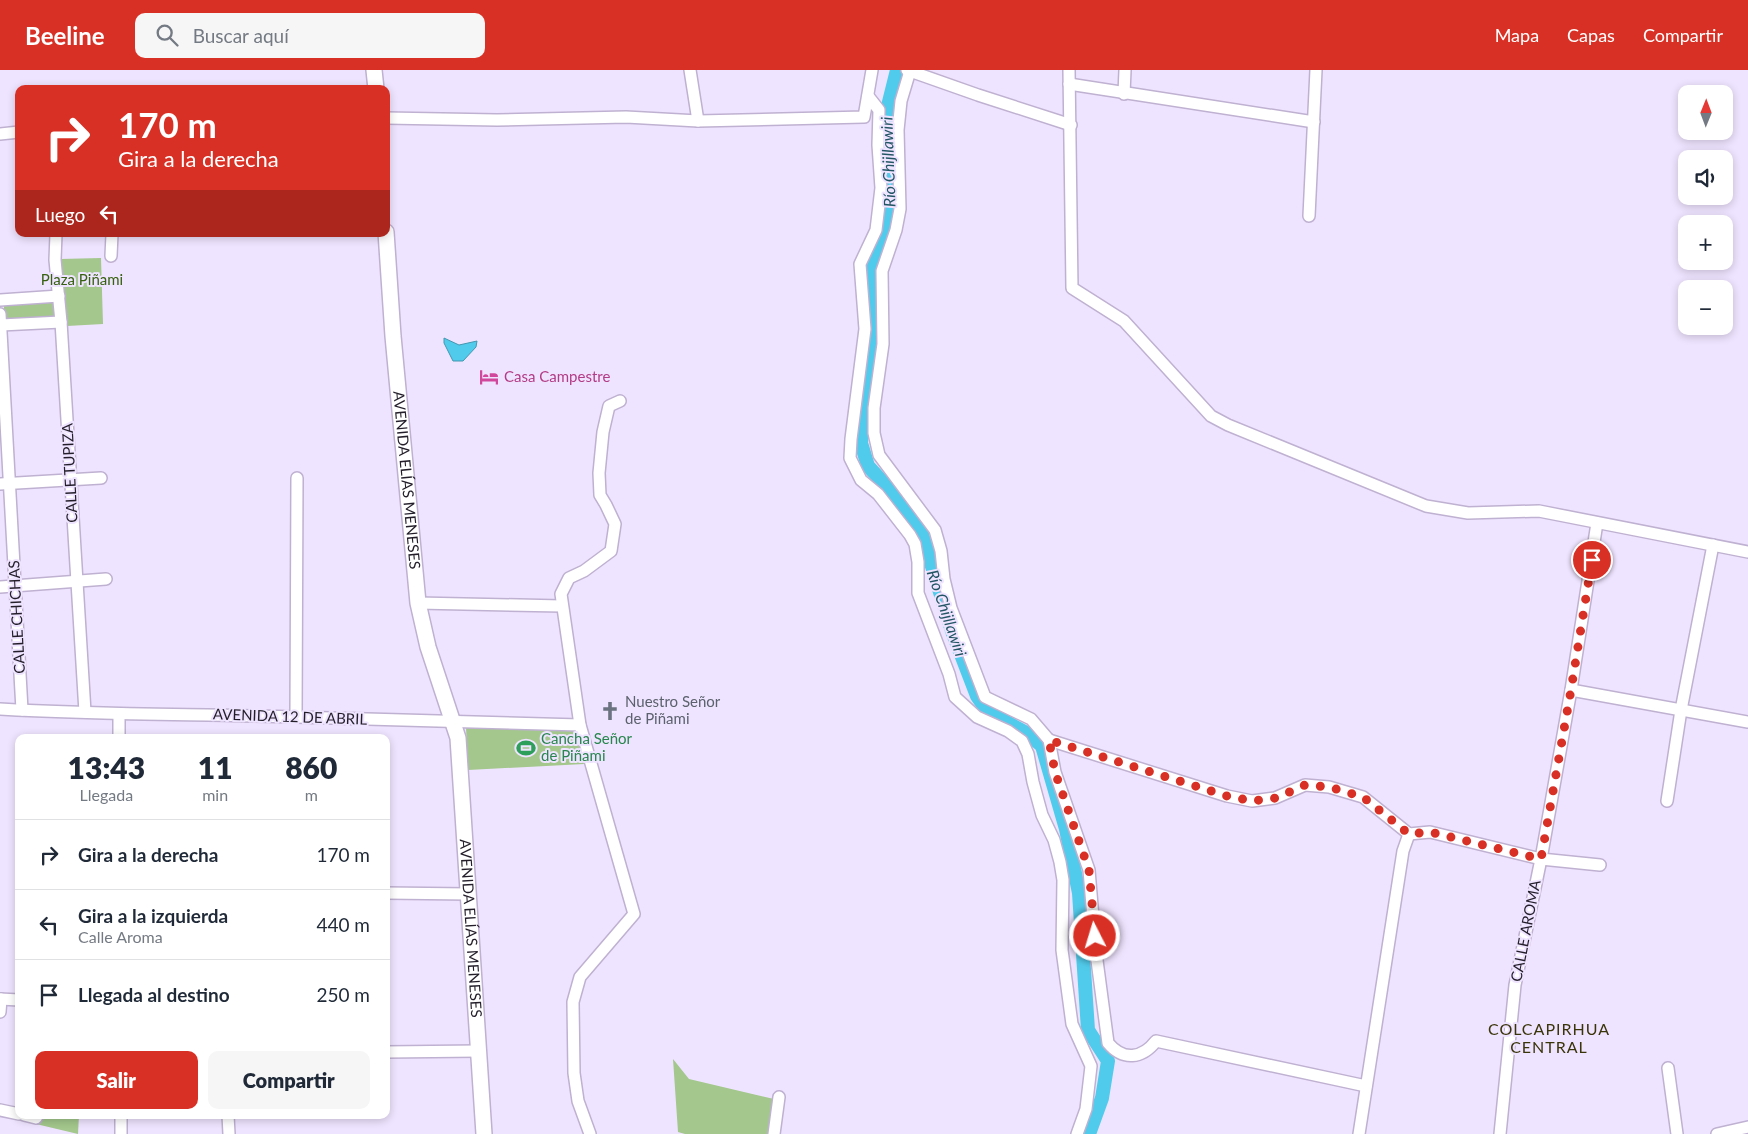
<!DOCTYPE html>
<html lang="es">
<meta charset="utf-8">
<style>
:root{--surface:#fff;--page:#f6f6f7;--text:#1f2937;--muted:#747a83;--line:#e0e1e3;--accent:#d93025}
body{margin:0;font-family:Lato,sans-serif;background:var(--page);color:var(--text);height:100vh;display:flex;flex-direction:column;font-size:19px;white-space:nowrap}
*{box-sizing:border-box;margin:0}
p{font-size:16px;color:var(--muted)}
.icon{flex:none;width:28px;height:28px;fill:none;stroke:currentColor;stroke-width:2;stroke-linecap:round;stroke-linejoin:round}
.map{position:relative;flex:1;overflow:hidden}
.drawer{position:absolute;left:15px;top:664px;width:375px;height:385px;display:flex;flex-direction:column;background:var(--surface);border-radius:10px;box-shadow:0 2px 8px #0003}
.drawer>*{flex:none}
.banner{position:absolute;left:15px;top:15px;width:375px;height:152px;border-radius:10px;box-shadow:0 2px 8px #0003;background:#d93025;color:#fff;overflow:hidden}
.needle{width:32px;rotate:1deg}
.tools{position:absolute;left:1678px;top:15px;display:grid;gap:10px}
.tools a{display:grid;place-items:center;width:55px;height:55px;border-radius:10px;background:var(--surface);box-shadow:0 2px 8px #0003;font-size:25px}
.pin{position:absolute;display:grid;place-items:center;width:42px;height:42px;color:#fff;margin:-21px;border:2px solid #fff;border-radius:50%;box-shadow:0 1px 5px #0007}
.me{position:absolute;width:55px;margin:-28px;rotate:355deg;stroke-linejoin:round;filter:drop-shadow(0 0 4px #0008)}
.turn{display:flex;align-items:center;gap:18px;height:105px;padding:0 20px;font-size:22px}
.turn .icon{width:65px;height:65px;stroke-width:2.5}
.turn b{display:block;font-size:35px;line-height:42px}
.then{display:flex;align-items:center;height:48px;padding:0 20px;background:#0003;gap:10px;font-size:19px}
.eta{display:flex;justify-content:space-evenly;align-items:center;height:85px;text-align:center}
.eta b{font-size:30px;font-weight:800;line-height:35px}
.cta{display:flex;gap:10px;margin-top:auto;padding:10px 20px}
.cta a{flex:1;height:58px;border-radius:10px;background:var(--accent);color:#fff;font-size:20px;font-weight:800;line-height:58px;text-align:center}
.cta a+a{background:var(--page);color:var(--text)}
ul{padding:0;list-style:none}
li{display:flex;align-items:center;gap:15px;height:70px;padding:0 20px;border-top:1px solid var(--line)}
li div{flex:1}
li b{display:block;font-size:19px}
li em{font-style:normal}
header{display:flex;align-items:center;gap:30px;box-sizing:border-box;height:70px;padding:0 25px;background:var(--accent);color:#fff}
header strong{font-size:24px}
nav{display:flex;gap:28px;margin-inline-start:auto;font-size:18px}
.search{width:350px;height:45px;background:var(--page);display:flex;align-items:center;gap:12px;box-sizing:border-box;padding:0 18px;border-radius:10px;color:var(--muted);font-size:19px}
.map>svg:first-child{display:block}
</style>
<header>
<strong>Beeline</strong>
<div class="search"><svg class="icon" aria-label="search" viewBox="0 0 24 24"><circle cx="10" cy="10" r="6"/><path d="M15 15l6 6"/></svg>Buscar aquí</div>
<nav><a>Mapa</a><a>Capas</a><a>Compartir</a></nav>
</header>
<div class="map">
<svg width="1748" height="1064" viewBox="0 0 1748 1064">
<rect width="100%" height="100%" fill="#efe4ff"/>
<g fill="#a3c78c">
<path d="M 101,188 L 103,254 L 67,256 L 60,189 Z"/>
<path d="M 54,230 L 56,247 L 8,252 L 4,248 L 4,234 Z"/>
<path d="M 466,657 L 576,659 L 584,694 L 468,700 Z"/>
<path d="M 673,989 L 689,1009 L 774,1029 L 768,1064 L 685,1064 L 678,1062 Z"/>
<path d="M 36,1045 L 79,1045 L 78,1064 L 36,1054 Z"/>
</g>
<path fill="#51cbeb" stroke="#4397b1" d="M 444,268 L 459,275 L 477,271 L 476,277 L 463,291 L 453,291 L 444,273 Z"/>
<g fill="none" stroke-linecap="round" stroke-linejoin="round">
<path stroke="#51cbeb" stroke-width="14" d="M 897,0 L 887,40 L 886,79 L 891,109 L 890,146 L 870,194 L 876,277 L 865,324 L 861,373 L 868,396 L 891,421 L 921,461 L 952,561 L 977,626 L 988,642 L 1028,664 L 1042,676 L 1066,759 L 1079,823 L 1088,960 L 1108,991 L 1102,1028 L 1089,1064"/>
<g stroke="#bfb1d1" stroke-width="14">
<g id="minor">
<path d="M 690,0 L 698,51"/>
<path d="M 907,0 L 978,25 L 1071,55"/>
<path d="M 1069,0 L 1072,218 L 1124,251 L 1211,346 L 1228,355 L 1426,436 L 1468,443 L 1539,441 L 1748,482"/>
<path d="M 910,1 L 901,31 L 898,60 L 900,139 L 896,160 L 882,201 L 883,274 L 874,338 L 874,363 L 879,385 L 935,460 L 941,481 L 944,509 L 951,538 L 985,627 L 1031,649 L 1049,670 L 1055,702 L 1089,800 L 1096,883 L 1108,973 C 1123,991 1142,989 1156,971 L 1366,1016"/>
<path d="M 1069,14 L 1314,52"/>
<path d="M 1124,24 L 1125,0"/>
<path d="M 868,26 L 879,40 L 878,75 L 881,118 L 876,160 L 860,194 L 865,259 L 851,369 L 850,388 L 861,410 L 878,424 L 910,465 L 915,474 L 918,492 L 918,523 L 949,604 L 955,627 L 977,647 L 1008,661 L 1022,671 L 1028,684 L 1033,712 L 1042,745 L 1054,770 L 1060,792 L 1063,810 L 1062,880 L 1072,954 L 1091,996 L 1086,1039 L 1077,1064"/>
<path d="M 386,48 L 497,50 L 626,47 L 698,51 L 864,47 L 872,0"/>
<path d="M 0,64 L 19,62"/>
<path d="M 1309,146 L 1316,0"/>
<path d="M 56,164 L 55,190 L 61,252 L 85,642"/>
<path d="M 111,186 L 112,164"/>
<path d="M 0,230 L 59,226"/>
<path d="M 0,244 L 22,640"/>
<path d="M 1,255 L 61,252"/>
<path d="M 0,414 L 101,408"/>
<path d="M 0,517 L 106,509"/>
<path d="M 418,533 L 562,536"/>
<path d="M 1571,620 L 1748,652"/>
<path d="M 0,639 C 99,645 197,644 296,647 C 391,649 485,653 580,655"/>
<path d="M 296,647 L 297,408"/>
<path d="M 119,668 L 119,644"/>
<path d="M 1049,670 L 1227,726 L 1252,731 L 1275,728 L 1305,715 L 1329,717 L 1363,727 L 1409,764 L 1430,762 L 1541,789 L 1600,795"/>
<path d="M 1667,731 L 1681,640 L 1713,475"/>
<path d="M 386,823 L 468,824"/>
<path d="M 0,929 L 19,930"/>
<path d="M 0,942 L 1,929"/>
<path d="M 386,982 L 479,981"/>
<path d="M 1668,998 L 1677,1064"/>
<path d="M 0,1040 L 19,1044"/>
<path d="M 24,1045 L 36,1048 L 38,1045"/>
<path d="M 121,1045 L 121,1064"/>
<path d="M 228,1045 L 229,1064"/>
<path d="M 590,1064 L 578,1031 L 574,1003 L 573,932 L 580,907 L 634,844 L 580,655 L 561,524 L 569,508 L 584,501 L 611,481 L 615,454 L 606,435 L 600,425 L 599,403 L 603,362 L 609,336 L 620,331"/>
<path d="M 774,1064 L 779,1027"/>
<path d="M 1359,1064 L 1403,781 L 1409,764"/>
<path d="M 1500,1064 L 1515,915 L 1541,789 L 1571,620 L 1597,453"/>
<path d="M 1717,1064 L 1748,1057"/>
</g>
</g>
<g stroke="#bfb1d1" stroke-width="18">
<g id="major">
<path d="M 374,0 L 376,19"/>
<path id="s1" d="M 386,162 L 393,266 L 418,533 L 428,577 L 458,668 L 484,1064"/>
</g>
</g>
<use href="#minor" stroke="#fff" stroke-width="11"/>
<use href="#major" stroke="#fff" stroke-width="15"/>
</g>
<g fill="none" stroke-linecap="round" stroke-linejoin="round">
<path stroke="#d93025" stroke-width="9" stroke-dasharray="0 16.2" d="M 1095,866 L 1089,800 L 1055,702 L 1049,670 L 1227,726 L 1252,731 L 1276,728 L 1305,715 L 1329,717 L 1363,727 L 1409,764 L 1430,762 L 1541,789 L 1571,620 L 1592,490"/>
</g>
<defs>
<g id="hotel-bare" transform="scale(1.5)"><path d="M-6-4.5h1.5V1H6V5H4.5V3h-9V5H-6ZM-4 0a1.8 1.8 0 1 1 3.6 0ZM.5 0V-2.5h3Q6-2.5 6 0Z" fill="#d1479c" stroke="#efe4ff" stroke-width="2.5" paint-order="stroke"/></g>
<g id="church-bare" transform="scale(1.5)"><path d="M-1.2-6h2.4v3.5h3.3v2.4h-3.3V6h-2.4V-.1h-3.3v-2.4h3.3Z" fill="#6b7280" stroke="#efe4ff" stroke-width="2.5" paint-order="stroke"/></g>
<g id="stadium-bare" transform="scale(1.5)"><path d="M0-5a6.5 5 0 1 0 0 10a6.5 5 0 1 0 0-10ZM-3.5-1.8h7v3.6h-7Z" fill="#2e9e5b" stroke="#efe4ff" stroke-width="2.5" paint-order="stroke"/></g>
</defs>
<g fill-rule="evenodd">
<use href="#hotel-bare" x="489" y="307"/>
<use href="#church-bare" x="610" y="641"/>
<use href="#stadium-bare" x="526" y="678"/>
</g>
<g text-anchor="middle" stroke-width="4" stroke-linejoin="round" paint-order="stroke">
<g font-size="15" fill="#376110" stroke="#efe4ff">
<text x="82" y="215">Plaza Piñami</text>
</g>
<g font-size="15" fill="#b23c85" stroke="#efe4ff" text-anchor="start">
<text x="504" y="312">Casa Campestre</text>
</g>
<g font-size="15" fill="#231e2a" stroke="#efe4ff">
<text transform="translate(70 403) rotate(-93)" y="5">CALLE TUPIZA</text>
<text dy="5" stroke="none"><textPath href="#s1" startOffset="249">AVENIDA ELÍAS MENESES</textPath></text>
<text transform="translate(17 547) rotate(-93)" y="5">CALLE CHICHAS</text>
<text transform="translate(290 647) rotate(2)" y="5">AVENIDA 12 DE ABRIL</text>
<text dy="5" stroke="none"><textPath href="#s1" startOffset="704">AVENIDA ELÍAS MENESES</textPath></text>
<text transform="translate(1526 861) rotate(-79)" y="5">CALLE AROMA</text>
</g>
<g font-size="15" fill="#5b616d" stroke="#efe4ff" text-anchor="start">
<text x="625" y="637">Nuestro Señor<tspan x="625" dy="17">de Piñami</tspan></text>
</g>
<g font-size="15" fill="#27864d" stroke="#efe4ff" text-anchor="start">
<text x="541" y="674">Cancha Señor<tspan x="541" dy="17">de Piñami</tspan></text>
</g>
<g font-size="16" font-style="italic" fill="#235664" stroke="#efe4ff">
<text transform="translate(888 92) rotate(-92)" y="6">Río Chijllawiri</text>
<text transform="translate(947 543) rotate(71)" y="6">Río Chijllawiri</text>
</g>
<g font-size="16" letter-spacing="1" fill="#3a3409" stroke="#efe4ff">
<text x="1549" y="965">COLCAPIRHUA<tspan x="1549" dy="18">CENTRAL</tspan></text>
</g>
</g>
</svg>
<div class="tools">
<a><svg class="needle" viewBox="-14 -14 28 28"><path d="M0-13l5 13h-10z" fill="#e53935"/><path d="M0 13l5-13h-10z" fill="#747a83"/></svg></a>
<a><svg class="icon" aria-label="sound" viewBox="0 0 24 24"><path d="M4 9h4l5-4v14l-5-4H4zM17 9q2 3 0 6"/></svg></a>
<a>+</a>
<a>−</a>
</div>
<div class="pin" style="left:1592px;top:490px;background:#d93025"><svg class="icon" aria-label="arrive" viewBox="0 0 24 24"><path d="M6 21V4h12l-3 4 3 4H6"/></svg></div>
<svg class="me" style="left:1095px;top:866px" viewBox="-20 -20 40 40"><circle r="17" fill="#d93025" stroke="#fff" stroke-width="3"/><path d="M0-11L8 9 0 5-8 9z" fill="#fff"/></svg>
<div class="banner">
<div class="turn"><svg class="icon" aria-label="right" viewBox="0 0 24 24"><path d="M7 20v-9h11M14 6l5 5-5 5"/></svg><div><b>170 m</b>Gira a la derecha</div></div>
<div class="then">Luego<svg class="icon" aria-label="left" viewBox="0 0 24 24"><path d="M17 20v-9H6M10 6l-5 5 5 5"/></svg></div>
</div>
<section class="drawer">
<div class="eta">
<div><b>13:43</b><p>Llegada</p></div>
<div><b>11</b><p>min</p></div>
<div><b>860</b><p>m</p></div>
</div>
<ul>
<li><svg class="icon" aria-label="right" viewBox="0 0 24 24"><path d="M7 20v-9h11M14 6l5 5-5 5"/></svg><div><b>Gira a la derecha</b></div><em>170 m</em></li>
<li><svg class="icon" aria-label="left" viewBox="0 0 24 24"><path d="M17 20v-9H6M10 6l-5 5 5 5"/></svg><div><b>Gira a la izquierda</b><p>Calle Aroma</p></div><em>440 m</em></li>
<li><svg class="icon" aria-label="arrive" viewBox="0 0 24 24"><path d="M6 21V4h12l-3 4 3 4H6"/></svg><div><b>Llegada al destino</b></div><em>250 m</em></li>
</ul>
<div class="cta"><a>Salir</a><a>Compartir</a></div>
</section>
</div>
